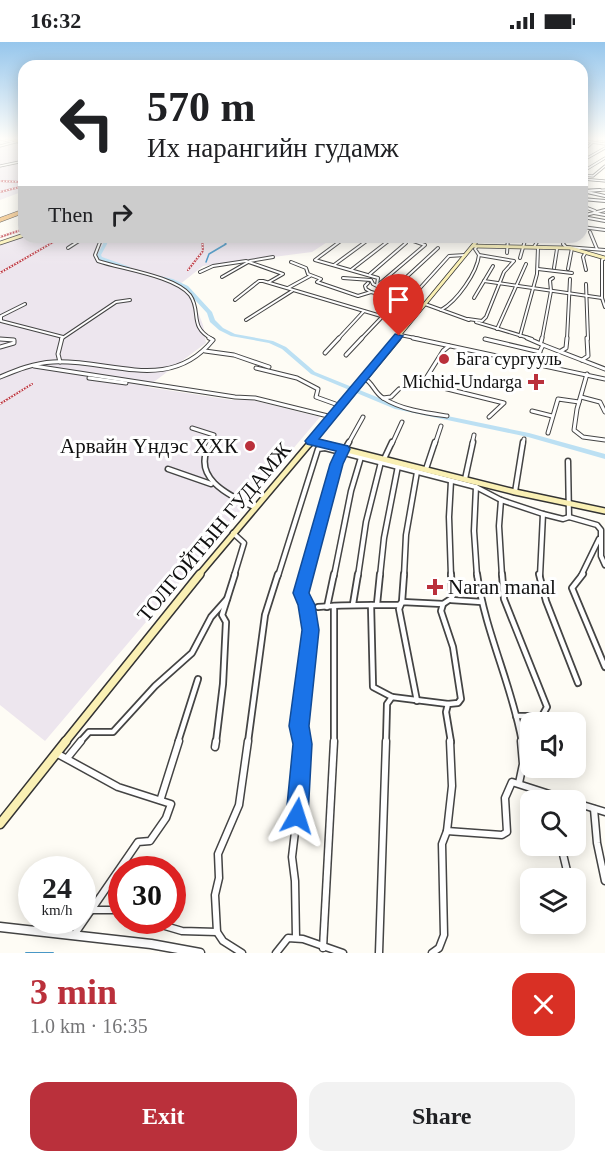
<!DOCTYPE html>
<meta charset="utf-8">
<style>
:root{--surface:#fff;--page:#f2f2f2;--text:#202124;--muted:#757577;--accent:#ba303b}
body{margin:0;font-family:"Times New Roman",serif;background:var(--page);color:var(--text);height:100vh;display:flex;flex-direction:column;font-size:22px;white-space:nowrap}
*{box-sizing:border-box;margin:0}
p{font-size:20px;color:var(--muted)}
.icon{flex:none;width:33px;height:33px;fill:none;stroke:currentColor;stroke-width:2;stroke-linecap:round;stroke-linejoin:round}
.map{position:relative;height:911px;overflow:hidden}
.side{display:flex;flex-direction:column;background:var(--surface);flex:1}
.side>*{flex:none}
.top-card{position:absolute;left:18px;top:18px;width:570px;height:183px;border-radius:18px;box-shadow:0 3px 15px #0003;background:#fff;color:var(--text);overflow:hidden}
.buttons{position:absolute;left:520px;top:670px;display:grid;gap:12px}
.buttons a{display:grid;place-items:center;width:66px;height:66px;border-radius:12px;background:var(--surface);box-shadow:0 3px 15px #0003;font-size:30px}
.speed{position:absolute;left:18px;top:814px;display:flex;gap:12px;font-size:30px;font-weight:700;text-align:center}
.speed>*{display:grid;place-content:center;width:78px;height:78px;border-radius:50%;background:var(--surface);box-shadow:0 3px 15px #0003;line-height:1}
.speed small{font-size:15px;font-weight:400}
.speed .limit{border:9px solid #d22;background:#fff;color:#111}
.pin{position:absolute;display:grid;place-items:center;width:51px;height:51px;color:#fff;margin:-62px -26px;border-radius:50% 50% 50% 0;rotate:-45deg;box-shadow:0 0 6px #0007}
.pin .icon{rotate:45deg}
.me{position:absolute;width:66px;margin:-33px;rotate:6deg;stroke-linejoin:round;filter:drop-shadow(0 0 4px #0008)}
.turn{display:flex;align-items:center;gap:21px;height:126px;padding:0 30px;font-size:27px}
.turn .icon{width:78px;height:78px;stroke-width:2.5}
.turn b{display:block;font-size:42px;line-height:51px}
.then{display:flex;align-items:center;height:57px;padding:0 30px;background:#0003;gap:12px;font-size:22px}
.round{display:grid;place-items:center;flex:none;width:63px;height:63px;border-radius:18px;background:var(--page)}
.summary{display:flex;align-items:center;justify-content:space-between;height:102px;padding:0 30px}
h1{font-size:36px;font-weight:700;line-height:45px;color:var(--accent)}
.action{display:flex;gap:12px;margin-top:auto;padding:12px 30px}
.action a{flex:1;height:69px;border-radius:18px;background:var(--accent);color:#fff;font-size:24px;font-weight:700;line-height:69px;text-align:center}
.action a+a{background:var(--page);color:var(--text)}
.status{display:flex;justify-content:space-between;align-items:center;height:42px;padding:0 30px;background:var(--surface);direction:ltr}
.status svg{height:16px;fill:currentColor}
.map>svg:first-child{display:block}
</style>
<div class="status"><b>16:32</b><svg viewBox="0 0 49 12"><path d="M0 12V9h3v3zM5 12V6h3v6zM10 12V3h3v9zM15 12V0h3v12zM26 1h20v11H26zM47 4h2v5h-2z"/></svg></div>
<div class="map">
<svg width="605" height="911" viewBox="0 0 605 911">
<rect width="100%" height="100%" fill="#fefcf5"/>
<g fill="#ede6ee">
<path d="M 0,97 L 24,97 L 24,149 L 0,158 Z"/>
<path d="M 24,194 L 335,195 L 312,210 L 203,224 L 179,243 L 194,260 L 203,283 L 206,301 L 147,345 L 232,358 L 252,358 L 320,375 L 45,699 L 0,663 L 0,203 Z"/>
</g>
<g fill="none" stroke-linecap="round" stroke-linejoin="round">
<path stroke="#4897c6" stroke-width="1.5" d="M 206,220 L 209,212 L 226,202 L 223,198"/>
<path stroke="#4897c6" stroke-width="2" d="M 26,911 L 53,911"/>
<g fill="#bce0f3" fill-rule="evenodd">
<path d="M 104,195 L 108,195 L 107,202 L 101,213 L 102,215 L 130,225 L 130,227 L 126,227 L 98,217 L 97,213 L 103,202 Z"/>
<path d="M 150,232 L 173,237 L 188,244 L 212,270 L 215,278 L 223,286 L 235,292 L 273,299 L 286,305 L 315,330 L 399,364 L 529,391 L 605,412 L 605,417 L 528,395 L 395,367 L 311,332 L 282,307 L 269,301 L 231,294 L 219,288 L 210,280 L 207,271 L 184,246 L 169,239 L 150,234 Z"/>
</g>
<g stroke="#444" stroke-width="3">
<g id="minor-far5">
<path d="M 1,97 L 12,100"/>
<path d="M 598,97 L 605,98"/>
<path d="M 584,99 L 605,102"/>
<path d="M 0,104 L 19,99"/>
<path d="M 582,110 L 593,100"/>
<path d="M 582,119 L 605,106"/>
<path d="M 0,124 L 24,119"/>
<path d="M 582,130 L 605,116"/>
<path d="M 582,133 L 593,134 L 605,124"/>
<path d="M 582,137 L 605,139"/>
<path d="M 582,149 L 605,148"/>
</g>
</g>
<g stroke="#444" stroke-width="4">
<g id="minor-far4">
<path d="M 582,149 L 600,148"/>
<path d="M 587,150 L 605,154"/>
<path d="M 582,157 L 605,159"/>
<path d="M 582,164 L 595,169"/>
<path d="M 594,171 L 605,173"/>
<path d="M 582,174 L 605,168"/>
<path d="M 583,175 L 605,179"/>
<path d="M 582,185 L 605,188"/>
<path d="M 590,190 L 597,207"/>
<path d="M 102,195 L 95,213 L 98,219 C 121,227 175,234 190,253 C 202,270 188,284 212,297"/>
<path d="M 346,195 L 315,218 L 378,236 L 377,243"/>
<path d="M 452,195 L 462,197 L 464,195"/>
<path d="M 566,195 L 563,202 L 566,205"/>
<path d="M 534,205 L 540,195"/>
<path d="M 566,205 L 605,208"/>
<path d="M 68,206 L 85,195"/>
<path d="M 586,210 L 583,215 L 586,228"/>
<path d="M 507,211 L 508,195"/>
<path d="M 520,216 L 526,195"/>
<path d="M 605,216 L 602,218 L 602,256 L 605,265"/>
<path d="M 291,220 L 306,226 L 308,232 L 321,237 L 317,240 L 358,254 L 371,250 L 386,254 L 438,206"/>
<path d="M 334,223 L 372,195"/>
<path d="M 554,226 L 557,207"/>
<path d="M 538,227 L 572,231"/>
<path d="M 568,227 L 572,206"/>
<path d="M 351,228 L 391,197"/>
<path d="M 200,230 L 213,224 L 246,219 L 283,232 L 269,240"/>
<path d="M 370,232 L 406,201"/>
<path d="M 222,235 L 250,219 L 273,215"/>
<path d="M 343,236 L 371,238 L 373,242 L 385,248 L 386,254 L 419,269"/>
<path d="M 484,239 L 602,256"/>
<path d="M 368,241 L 365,244 L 366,247 L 371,250"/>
<path d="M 586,242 L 588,297"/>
<path d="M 378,243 L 425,203 L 402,195"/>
<path d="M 288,246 L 310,234"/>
<path d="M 392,249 L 411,256 L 449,214 L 465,213"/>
<path d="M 474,256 L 493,224"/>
<path d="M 235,258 L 259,239 L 263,239 L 408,282"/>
<path d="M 25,262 L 1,274 L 1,279 L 63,295"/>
<path d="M 425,262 L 469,278"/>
<path d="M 441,268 C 457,259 477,231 479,213"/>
<path d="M 468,277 L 482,279 L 486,275 L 504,230 L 514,219 L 479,213 L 475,207 L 477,204"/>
<path d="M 246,278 L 292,249"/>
<path d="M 476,280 L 532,297"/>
<path d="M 497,287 L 526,222"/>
<path d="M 400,293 L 420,297"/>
<path d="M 520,294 L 537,232 L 538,206"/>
<path d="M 0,297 L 4,297"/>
<path d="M 61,297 L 116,260 L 130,258"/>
<path d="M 338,297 L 364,269"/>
<path d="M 361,297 L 382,275"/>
<path d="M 542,297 L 551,249 L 550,238 L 553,236"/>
<path d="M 567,297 L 570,237"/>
</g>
</g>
<g stroke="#444" stroke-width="5">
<g id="minor-far3">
<path d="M 413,296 L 605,337"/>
<path d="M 527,296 L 543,303"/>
<path d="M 0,297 L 14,298 L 14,301 L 0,305"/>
<path d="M 485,297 L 540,310"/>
<path d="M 541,300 L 542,296"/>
<path d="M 449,304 L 443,309 L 423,341 L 504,361 L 489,375"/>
<path d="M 205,309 L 234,313 L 269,325"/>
<path d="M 561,309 L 566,306 L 567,296"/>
<path d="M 325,311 L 339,296"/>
<path d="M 346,313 L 362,296"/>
<path d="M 582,318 L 588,314 L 587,296"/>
<path d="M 60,320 L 58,312 L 62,296"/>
<path d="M 534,321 L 543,303 L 605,327"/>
<path d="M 34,324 L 235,355 L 255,356 L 332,375"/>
<path d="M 256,326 L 297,336 L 318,347 L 316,355 L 341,364"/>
<path d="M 587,332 L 577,367 L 574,388 L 583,395 L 605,398"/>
<path d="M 0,335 C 17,328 34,321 53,320 C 111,317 169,352 213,298 L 209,296"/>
<path d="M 89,336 L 126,341"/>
<path d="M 364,336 C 373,341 374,350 383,356 C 402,368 426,371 447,374"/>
<path d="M 581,355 L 600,360 L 605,370"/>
<path d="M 383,356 L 391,355 L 399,347"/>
<path d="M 532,369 L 552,374"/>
<path d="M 192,386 L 214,393 L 210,402"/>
<path d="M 548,391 L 558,357 L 579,360"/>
<path d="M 348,402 L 363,375"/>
<path d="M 392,402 L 402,380"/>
<path d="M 435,402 L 441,384"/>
<path d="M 472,402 L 474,393"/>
<path d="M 523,402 L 524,397"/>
</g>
</g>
<g stroke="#444" stroke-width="7">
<g id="minor-far2">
<path d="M 211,400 C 189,435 228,453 254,465"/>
<path d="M 325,406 L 476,445 L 501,458 L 543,472 L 563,477 L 569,475 L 597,483 L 601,488 L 601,514 L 605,523"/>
<path d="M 384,417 L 392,400"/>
<path d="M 568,419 L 569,475"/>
<path d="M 168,427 L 211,442"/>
<path d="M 426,427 L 435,400"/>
<path d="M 465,437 L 473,400"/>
<path d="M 451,439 L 449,475 L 451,534"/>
<path d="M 476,445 L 474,489 L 477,534"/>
<path d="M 515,450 L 523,400"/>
<path d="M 501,458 L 499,484 L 502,534"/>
<path d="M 233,491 L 244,501 L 234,534"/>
<path d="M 278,534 L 318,407 L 325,406 L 326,403"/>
<path d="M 306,534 L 336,422 L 349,400"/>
<path d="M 334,534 L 351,449 L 362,412"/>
<path d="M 358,534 L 366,480 L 381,420"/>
<path d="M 380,534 L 384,496 L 398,424"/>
<path d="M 404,534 L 406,493 L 417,430"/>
<path d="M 540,534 L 543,472"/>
<path d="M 581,534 L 599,497"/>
</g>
</g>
<g stroke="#444" stroke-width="8">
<g id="minor-far1">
<path d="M 404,532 L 402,560 L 399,567 L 417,659"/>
<path d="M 477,532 C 485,590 512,643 522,700"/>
<path d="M 502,532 L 504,557 L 547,665 L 542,674 L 516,674"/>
<path d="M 539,532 L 546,559 L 578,641"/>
<path d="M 583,532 L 572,546 L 605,625"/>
<path d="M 451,558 L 482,560"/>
<path d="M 353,562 L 358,532"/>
<path d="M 377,562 L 380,532"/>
<path d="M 371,563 L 373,645 L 392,655"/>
<path d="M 318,565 C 346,562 371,563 399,563 L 402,560 L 443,562"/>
<path d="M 327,565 L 334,532"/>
<path d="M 80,700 L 89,690 L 113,690 L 155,644 L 192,611 L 211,575 L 227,557"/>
<path d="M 178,700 L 198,637"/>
<path d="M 216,700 L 223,642 L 226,580 L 222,573 L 235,532"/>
<path d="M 248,700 L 265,573 L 278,532"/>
<path d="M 302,700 L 299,684 L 310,588 L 306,563 L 301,551 L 306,532"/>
<path d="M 334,700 L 334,564"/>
<path d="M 386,700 L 387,662 L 392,655 L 448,662"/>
<path d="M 451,700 L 446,670 L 448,662 L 458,661 L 461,657 L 453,605 L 441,569 L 443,562 L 452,556 L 451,532"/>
</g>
</g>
<g stroke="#444" stroke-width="9">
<g id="minor">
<path d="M 215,705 L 216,699"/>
<path d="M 56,711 L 118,745 L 171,762 L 166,776 L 150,799 L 138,800 L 74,893"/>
<path d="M 68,715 L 81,699"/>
<path d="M 519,741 L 523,722 L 521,699"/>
<path d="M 552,753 L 553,759"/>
<path d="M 161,756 L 179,699"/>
<path d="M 576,761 L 605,770"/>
<path d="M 594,767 L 597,801 L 605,839"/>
<path d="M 447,789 L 452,744 L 450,699"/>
<path d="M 561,804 L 569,837"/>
<path d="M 92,868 L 122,868"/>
<path d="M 576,869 L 579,882"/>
<path d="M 148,879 L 182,889 L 217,890"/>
<path d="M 296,896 L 295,839 L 292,815 L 301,739 L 301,699"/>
<path d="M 323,906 L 334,699"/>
<path d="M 242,911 L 223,899 L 217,890 L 215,853 L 219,836 L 218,812 L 239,763 L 248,699"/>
<path d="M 276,911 L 288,896 L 303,897 L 343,911"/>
<path d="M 379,911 L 386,699"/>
<path d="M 432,911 L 439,906 L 444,893 L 442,802 L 447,789 L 502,793 L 507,790 L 505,756 L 512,740 L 571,759"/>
</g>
</g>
<g stroke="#444" stroke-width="4">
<path id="tertiary-far1" d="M 582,100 L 587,97"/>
</g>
<g stroke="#444" stroke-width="11">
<path id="tertiary" d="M 0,885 L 151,902 L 200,911"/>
</g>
<g stroke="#333" stroke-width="4.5">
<g id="secondary-far4">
<path d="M 0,201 L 24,193"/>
<path d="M 473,204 L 570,206 L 605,216"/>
<path d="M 396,297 L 480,195"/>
</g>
</g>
<g stroke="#333" stroke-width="7">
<g id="secondary-far3">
<path d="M 311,399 L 321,402"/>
<path d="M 310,402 L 398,296"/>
</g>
</g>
<g stroke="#333" stroke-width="8">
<g id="secondary-far2">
<path d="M 315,400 L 515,450 L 605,469"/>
<path d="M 198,534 L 311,400"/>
</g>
</g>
<g stroke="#333" stroke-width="10">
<path id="secondary-far1" d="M 65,700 L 200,532"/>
</g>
<g stroke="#333" stroke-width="11">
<path id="secondary" d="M 0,782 L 66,699"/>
</g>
<g stroke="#222" stroke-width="4">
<path id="primary" d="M 9,97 L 24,101"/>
</g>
<g stroke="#222" stroke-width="5">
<path id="trunk" d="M 0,178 L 24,169"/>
</g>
<use href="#minor-far5" stroke="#fff" stroke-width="1.5"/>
<use href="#minor-far4" stroke="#fff" stroke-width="2"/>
<use href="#minor-far3" stroke="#fff" stroke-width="3"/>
<use href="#minor-far2" stroke="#fff" stroke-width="4"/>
<use href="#minor-far1" stroke="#fff" stroke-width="4.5"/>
<use href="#minor" stroke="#fff" stroke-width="6"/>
<use href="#tertiary-far1" stroke="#fff" stroke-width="2"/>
<use href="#tertiary" stroke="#fff" stroke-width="8"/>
<use href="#secondary-far4" stroke="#faf0b4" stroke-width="3"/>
<use href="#secondary-far3" stroke="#faf0b4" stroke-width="4.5"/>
<use href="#secondary-far2" stroke="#faf0b4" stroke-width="5"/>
<use href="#secondary-far1" stroke="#faf0b4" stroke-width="7"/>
<use href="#secondary" stroke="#faf0b4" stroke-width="8"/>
<use href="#primary" stroke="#f0ce73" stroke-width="2"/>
<use href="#trunk" stroke="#eeb66c" stroke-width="4"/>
<g stroke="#ba303b" stroke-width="2">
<g id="rail">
<path d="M 0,139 L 21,140"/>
<path d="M 0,150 L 24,144"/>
<path d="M 0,195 L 24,187"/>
<path d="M 225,195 L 264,195"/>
<path d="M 188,228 L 203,209 L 202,195"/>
<path d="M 0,231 L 62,195"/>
<path d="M 0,362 L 32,342"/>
</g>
</g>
<use href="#rail" stroke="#fff" stroke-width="1.5" stroke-dasharray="1.5" stroke-linecap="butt"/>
</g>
<linearGradient id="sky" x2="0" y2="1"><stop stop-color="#96c6ec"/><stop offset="0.43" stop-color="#fffefa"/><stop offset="1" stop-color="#fffefa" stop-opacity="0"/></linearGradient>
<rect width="605" height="225" fill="url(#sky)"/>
<path fill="#1a73e8" stroke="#114b97" stroke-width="1.5" d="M 395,292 L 403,294 L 319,397 L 348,404 L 350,407 L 343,422 L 309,551 L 315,563 L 319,588 L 309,684 L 312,702 L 308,774 L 305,782 L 297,785 L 289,782 L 286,774 L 293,702 L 289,684 L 302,588 L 298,563 L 293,551 L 330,422 L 336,409 L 307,402 L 305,399 Z"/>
<g fill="#ba303b" stroke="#fff" stroke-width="2">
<circle cx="444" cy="317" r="6"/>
<path d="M533 331h6v6h6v6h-6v6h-6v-6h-6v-6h6z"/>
<circle cx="250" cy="404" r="6"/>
<path d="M432 536h6v6h6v6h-6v6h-6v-6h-6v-6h6z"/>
</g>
<g text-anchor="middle" stroke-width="6" stroke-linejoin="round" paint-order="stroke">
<g font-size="18" fill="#111" stroke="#fff" text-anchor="start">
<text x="456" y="323">Бага сургууль</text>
<text x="522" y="346" text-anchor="end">Michid-Undarga</text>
</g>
<g font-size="21" fill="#111" stroke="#fff" text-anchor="end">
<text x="238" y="411">Арвайн Үндэс ХХК</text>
<text x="448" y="552" text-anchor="start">Naran manal</text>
</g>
<g font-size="21" fill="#111" stroke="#fff">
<text transform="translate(214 490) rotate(-50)" y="7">ТОЛГОЙТЫН ГУДАМЖ</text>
</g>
</g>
</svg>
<div class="buttons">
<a><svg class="icon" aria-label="sound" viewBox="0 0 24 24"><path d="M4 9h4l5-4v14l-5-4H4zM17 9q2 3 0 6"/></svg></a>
<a><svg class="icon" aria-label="search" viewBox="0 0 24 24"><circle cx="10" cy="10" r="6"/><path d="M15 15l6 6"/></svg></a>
<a><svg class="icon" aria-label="layers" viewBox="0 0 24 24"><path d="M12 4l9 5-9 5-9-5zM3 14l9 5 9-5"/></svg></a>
</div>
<div class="speed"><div>24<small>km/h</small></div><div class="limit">30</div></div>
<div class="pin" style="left:399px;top:294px;background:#d93025"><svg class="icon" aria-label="arrive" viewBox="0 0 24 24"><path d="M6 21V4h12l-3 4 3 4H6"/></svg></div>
<svg class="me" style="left:297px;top:774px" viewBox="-20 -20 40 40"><path d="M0-17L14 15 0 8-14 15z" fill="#1a73e8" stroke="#fff" stroke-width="4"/></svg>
<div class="top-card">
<div class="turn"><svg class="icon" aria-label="left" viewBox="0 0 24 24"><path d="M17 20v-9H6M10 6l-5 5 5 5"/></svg><div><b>570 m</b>Их нарангийн гудамж</div></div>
<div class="then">Then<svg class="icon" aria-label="right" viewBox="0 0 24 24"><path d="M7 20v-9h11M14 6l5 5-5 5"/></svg></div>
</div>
</div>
<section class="side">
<div class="summary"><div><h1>3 min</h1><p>1.0 km · 16:35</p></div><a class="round" style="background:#d93025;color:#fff"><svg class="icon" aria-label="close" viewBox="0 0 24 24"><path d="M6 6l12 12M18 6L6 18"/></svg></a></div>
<div class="action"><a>Exit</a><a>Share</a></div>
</section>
